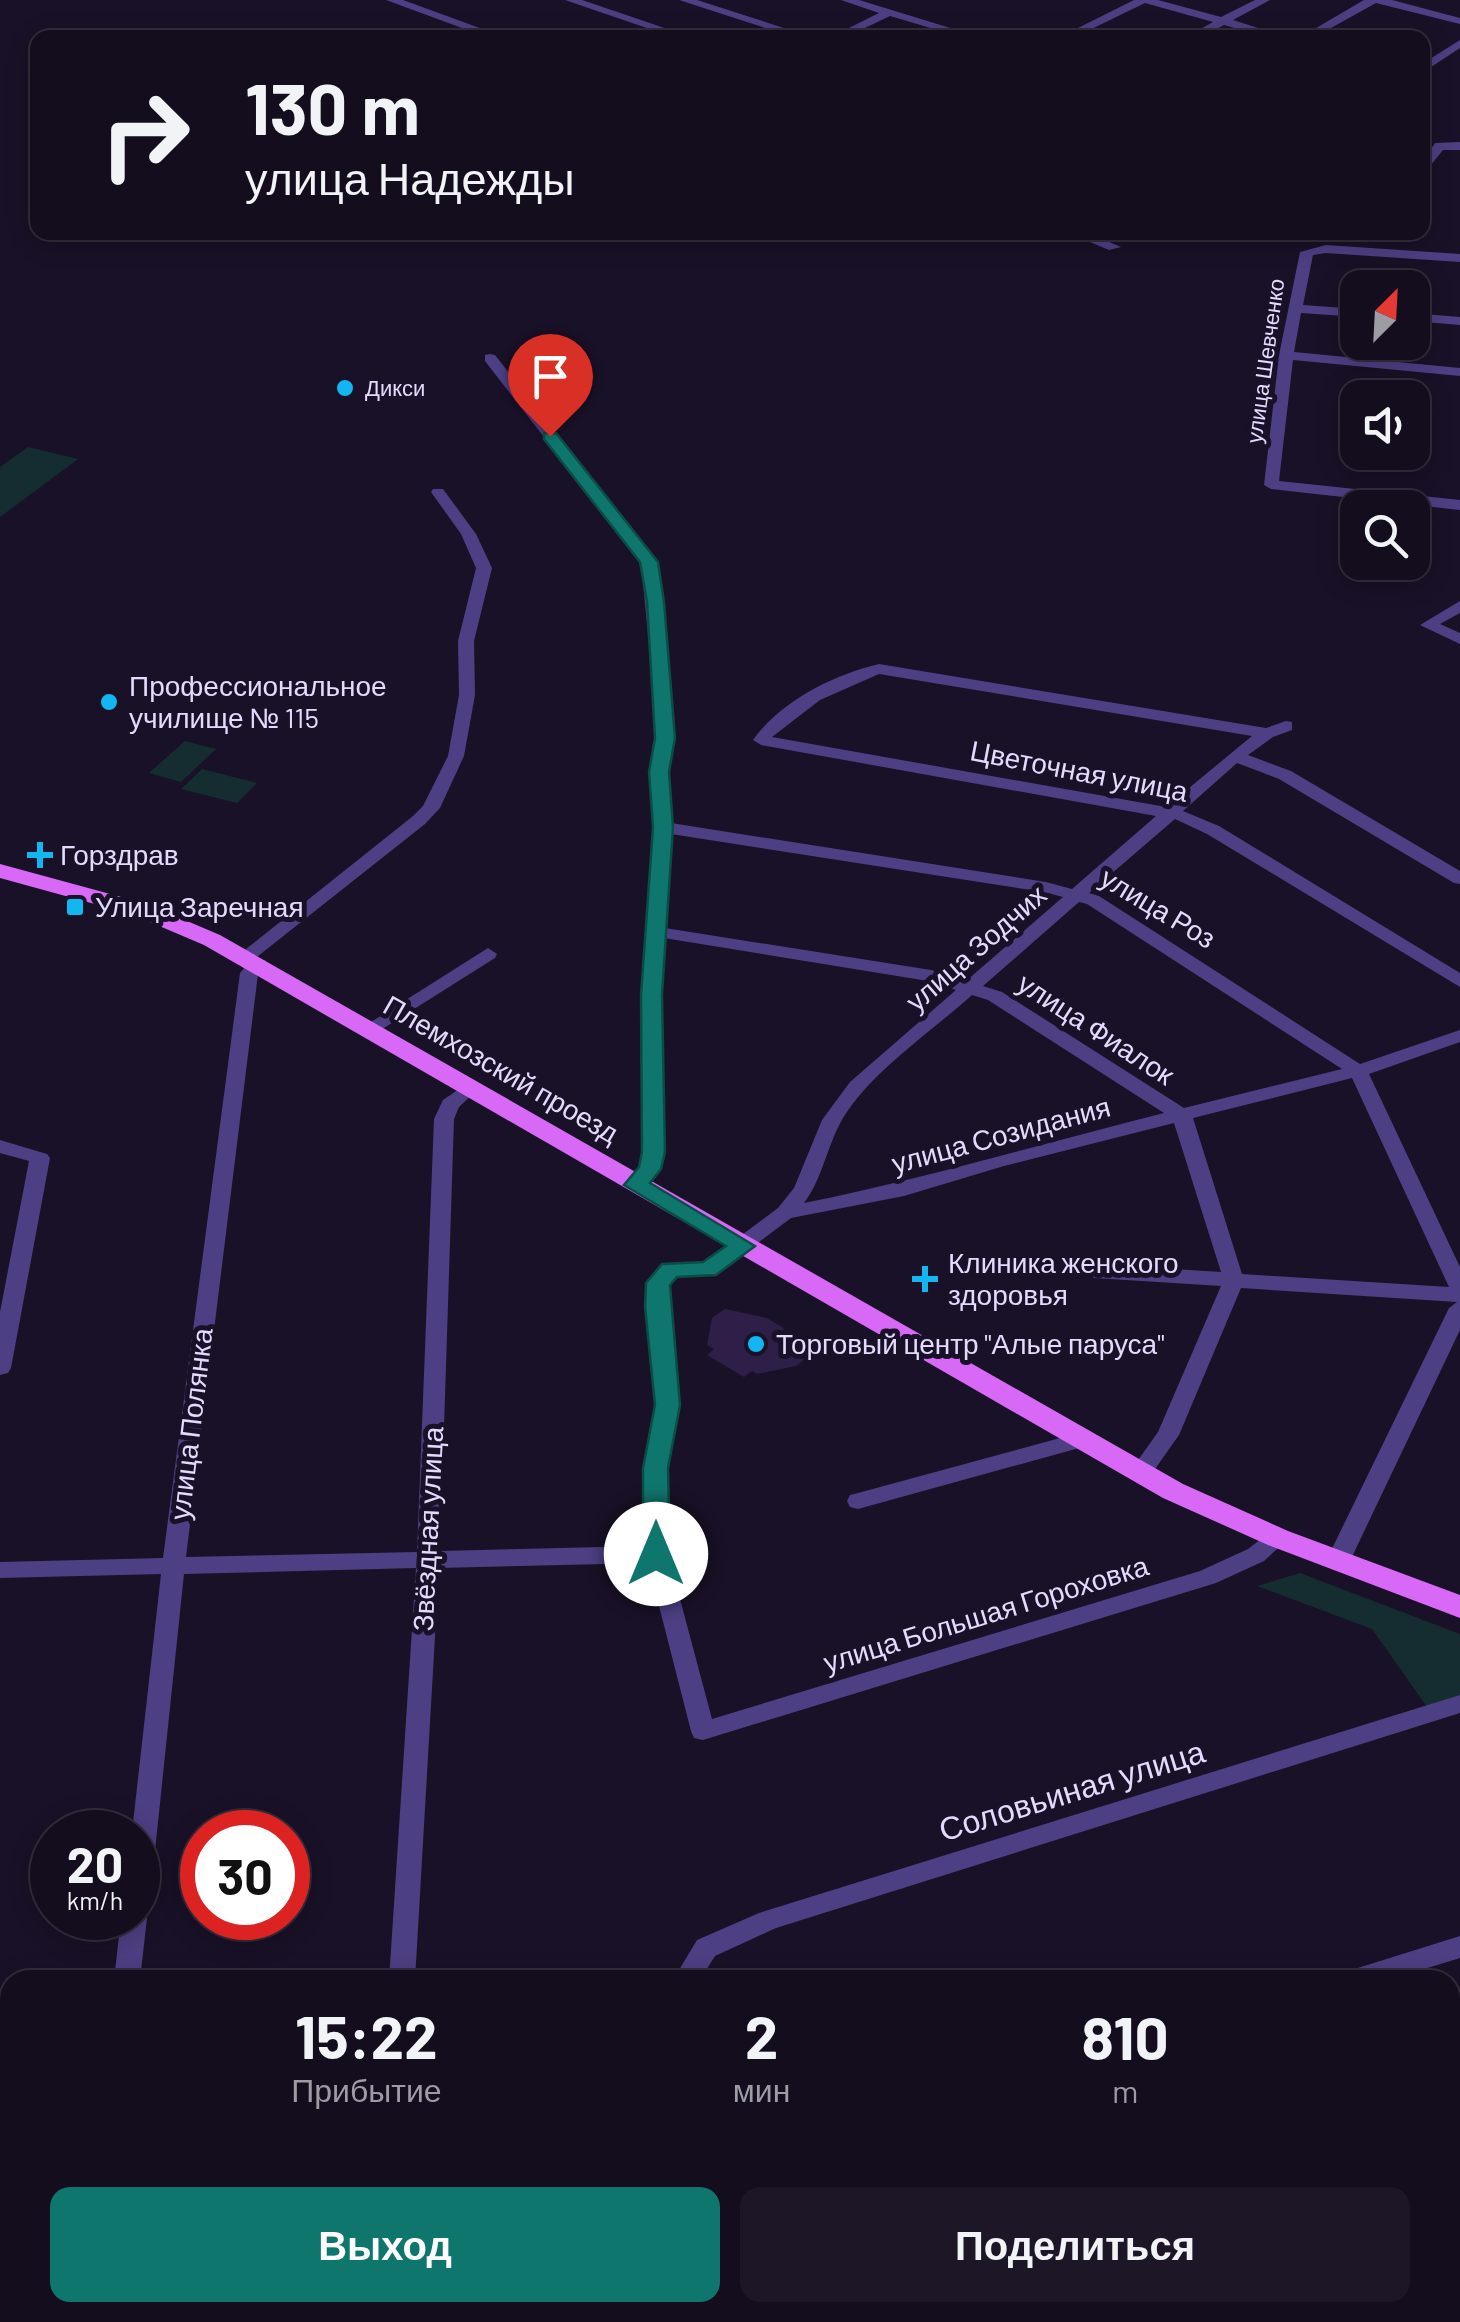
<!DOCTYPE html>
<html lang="ru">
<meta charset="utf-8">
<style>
:root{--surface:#130d1d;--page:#1c1626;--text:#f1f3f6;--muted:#9d9ca4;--line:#322d3b;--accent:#0f766e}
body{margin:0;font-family:Barlow,sans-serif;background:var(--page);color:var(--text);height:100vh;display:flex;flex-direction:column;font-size:38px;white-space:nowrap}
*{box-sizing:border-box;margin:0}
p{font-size:32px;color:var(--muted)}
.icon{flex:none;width:55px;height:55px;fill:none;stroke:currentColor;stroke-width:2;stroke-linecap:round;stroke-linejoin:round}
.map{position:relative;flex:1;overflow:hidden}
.drawer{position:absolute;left:0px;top:1970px;width:1460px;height:352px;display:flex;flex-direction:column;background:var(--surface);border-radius:30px 30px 0 0;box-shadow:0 5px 25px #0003,0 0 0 2px var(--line)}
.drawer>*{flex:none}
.hud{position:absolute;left:30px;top:30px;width:1400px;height:210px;border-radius:20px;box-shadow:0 5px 25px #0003,0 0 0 2px var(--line);background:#130d1d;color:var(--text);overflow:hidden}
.needle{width:65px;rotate:24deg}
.controls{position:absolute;left:1340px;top:270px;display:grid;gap:20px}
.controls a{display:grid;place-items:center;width:90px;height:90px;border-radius:20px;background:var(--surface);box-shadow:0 5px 25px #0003,0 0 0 2px var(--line);font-size:50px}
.speed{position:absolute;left:30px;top:1810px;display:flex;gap:20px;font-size:50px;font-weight:700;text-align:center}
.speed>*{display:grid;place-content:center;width:130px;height:130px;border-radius:50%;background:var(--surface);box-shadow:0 5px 25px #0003,0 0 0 2px var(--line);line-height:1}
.speed small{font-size:25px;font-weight:400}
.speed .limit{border:15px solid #d22;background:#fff;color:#111}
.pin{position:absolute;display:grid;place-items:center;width:85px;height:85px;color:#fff;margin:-102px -42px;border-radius:50% 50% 50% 0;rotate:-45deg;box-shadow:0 0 10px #0007}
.pin .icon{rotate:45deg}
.me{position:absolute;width:110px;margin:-55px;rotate:0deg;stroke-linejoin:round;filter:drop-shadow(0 0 8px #0008)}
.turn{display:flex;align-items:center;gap:35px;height:210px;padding:0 50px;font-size:45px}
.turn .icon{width:130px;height:130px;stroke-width:2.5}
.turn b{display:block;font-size:70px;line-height:85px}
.eta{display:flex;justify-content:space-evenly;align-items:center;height:170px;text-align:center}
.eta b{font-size:60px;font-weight:700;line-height:70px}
.cta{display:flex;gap:20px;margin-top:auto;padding:20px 50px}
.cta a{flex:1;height:115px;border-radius:20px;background:var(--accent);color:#fff;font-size:40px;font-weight:700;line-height:115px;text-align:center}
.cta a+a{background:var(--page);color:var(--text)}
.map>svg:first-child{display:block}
</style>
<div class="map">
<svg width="1460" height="2322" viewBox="0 0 1460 2322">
<rect width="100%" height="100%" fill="#191127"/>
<g fill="#152d31">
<path d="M 28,447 L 78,459 L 0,517 L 0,467 Z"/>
<path d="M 185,741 L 216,749 L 181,782 L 149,773 Z"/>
<path d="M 202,769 L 257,783 L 237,803 L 181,789 Z"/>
<path d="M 1300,1573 L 1460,1634 L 1460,1702 L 1430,1711 L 1372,1629 L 1257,1586 Z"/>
<path d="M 10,2171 L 10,2312 L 84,2313 L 84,2322 L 0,2322 L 0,2179 Z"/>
</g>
<path fill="#2d1f47" d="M 725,1309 L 767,1318 L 782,1327 L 808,1357 L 796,1366 L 757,1374 L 752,1371 L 744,1377 L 707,1355 L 714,1349 L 707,1345 L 712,1318 Z"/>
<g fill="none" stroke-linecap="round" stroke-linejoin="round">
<g fill="#4d3f83" fill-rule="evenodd">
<path d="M 386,0 L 403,0 L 507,38 L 489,38 Z"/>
<path d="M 565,0 L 582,0 L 694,38 L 676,38 Z"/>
<path d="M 679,0 L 697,0 L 815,38 L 796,38 Z"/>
<path d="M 841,0 L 859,0 L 983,38 L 964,38 L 890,16 L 844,38 L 829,38 L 879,13 Z"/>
<path d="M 1134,0 L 1158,0 L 1221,17 L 1255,0 L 1270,0 L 1233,20 L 1289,38 L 1269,38 L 1224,25 L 1200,38 L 1185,38 L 1213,22 L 1145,3 L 1073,38 L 1058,38 Z"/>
<path d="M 1364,0 L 1392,0 L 1460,18 L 1460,24 L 1376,3 L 1313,38 L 1299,38 Z"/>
<path d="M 1460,40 L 1460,48 L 1422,73 L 1422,64 Z"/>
<path d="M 1460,142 L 1460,150 L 1443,150 L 1422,176 L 1422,162 L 1435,143 Z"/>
<path d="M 1066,232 L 1086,232 L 1121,247 L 1109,250 Z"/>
<path d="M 1326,245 L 1460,254 L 1460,262 L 1326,253 L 1313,255 L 1303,305 L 1358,309 L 1358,317 L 1301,313 L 1294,352 L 1460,368 L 1460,376 L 1293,360 L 1279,481 L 1460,500 L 1460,510 L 1271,489 L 1264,485 L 1279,355 L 1300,252 Z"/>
<path d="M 1412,313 L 1460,317 L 1460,325 L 1412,321 Z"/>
<path d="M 490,354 L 495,355 L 657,562 L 673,730 L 668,772 L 671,823 L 1046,882 L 1072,889 L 1156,816 L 761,745 L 753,740 C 781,701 833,675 879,664 L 1266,728 L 1286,721 L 1292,722 L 1292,730 L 1273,737 L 1248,755 L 1291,771 L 1460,871 L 1460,884 L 1454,883 L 1279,779 L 1237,763 L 1183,811 L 1219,826 L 1460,973 L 1460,987 L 1207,834 L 1175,819 L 1089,893 L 1099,896 L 1360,1064 L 1460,1030 L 1460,1042 L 1369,1074 L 1460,1267 L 1460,1330 L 1350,1561 L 1346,1567 L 1330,1567 L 1326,1561 L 1449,1308 L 1457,1302 L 1241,1288 L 1179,1435 L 1148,1479 L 1132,1479 L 1129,1473 L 1158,1432 L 1221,1286 L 1094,1278 L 1084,1271 L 1094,1264 L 1221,1272 L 1174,1123 L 1004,1166 L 904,1196 L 791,1218 L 715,1275 L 676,1276 L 668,1284 L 668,1307 L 678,1405 L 667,1467 L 668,1554 L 712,1719 L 1200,1571 L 1248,1549 L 1270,1532 L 1286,1532 L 1289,1538 L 1264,1561 L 1216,1583 L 703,1740 L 694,1738 L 691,1731 L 648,1563 L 439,1568 L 415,1980 L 389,1980 L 416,1568 L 184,1574 L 151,1889 L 147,1896 L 138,1899 L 138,1832 L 132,1832 L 161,1574 L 0,1578 L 0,1562 L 163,1558 L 240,973 L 250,961 L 238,961 L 236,957 L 413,816 L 423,806 L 448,756 L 459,695 L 458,641 L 476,568 L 461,534 L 431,492 L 433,489 L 443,489 L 476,534 L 492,568 L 474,641 L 475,695 L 464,756 L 440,808 L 425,824 L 253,960 L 265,960 L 267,964 L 258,974 L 186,1557 L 417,1552 L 434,1119 L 443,1100 L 469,1082 L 479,1088 L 459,1107 L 454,1119 L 440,1551 L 645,1546 L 645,1467 L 656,1405 L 646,1307 L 648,1283 L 663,1264 L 704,1263 L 778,1208 L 794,1188 L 822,1120 L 850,1082 L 956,990 L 928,981 L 664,938 L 660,995 L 663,1153 L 660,1169 L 643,1190 L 629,1190 L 626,1185 L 640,1168 L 643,1153 L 642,995 L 654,827 L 650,772 L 657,730 L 641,562 L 485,361 L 485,355 ZM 879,674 L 1252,736 L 1166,807 L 772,737 L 820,700 ZM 671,834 L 1044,892 L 1063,897 L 966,981 L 931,970 L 665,928 ZM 1079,902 L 1087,904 L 1342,1069 L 1184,1108 L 1002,992 L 983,986 ZM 972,995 L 988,1000 L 1164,1113 C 1044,1143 925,1179 804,1203 C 823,1178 827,1145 843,1118 C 872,1071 931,1032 972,995 ZM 1352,1078 L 1449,1287 L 1242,1274 L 1193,1118 Z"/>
<path d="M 1460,601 L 1460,613 L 1440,624 L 1460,633 L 1460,644 L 1420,625 Z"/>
<path d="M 488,948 L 497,954 L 495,958 L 376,1033 L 362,1033 L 360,1029 Z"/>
<path d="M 0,1140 L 47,1154 L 50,1158 L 11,1368 L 8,1373 L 0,1375 L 0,1312 L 29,1161 L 0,1153 Z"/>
<path d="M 1082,1432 L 1090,1435 L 1093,1440 L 1090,1445 L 858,1509 L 850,1507 L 847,1501 L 850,1495 L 858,1493 Z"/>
<path d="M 1460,1695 L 1460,1713 L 776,1928 L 715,1956 L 700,1980 L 673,1980 L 697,1940 L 759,1913 Z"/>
<path d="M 138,1909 L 143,1911 L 147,1918 L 140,1980 L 114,1980 L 121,1918 L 138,1918 Z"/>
<path d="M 1460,1936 L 1460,1958 L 1389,1980 L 1341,1980 L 1345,1972 Z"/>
<path d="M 1450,2115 L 1460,2119 L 1460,2154 L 1450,2150 Z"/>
<rect x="0" y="2172" width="10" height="24"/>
<rect x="87" y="2312" width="28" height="10"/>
<path d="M 367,2312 L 395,2312 L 394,2322 L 366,2322 Z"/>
<path d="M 694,2312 L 722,2312 L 723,2322 L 695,2322 Z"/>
<path d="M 1215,2312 L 1244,2312 L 1248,2322 L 1219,2322 Z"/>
</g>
<path fill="#d868f6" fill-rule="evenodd" d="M 0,864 L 147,904 L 220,935 L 1183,1484 L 1288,1531 L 1460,1595 L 1460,1618 L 1268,1545 L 1163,1498 L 204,945 L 131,914 L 0,878 Z"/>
</g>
<path fill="#0f766e" stroke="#0a4d48" stroke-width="2.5" d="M 544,433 L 556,433 L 658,562 L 664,602 L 675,738 L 669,772 L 673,827 L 662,995 L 665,1152 L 661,1169 L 650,1183 L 755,1246 L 716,1275 L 677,1277 L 670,1285 L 680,1405 L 668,1468 L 670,1554 L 666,1560 L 647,1560 L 643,1554 L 643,1468 L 655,1405 L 645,1307 L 646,1283 L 662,1264 L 703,1262 L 726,1246 L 624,1185 L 639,1167 L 642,1152 L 641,995 L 653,827 L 649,772 L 655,738 L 647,602 L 640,562 L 544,439 Z"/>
<g fill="#12b6f1" stroke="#191127" stroke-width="4">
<circle cx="345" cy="388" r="10"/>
<circle cx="109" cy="702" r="10"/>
<path d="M35 840h10v10h10v10h-10v10h-10v-10h-10v-10h10z"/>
<rect x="65" y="897" width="20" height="20" rx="5"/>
<path d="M920 1264h10v10h10v10h-10v10h-10v-10h-10v-10h10z"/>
<circle cx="756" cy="1344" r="10"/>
</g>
<g text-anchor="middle" stroke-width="10" stroke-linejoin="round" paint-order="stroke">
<g font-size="22" fill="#e3dafd" stroke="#191127">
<text transform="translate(1265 361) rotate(-82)" y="8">улица Шевченко</text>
</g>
<g font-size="22" fill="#e3dafd" stroke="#191127" text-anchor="start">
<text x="365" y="396">Дикси</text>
</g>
<g font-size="28" fill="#e3dafd" stroke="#191127" text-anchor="start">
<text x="129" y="696">Профессиональное<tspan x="129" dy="32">училище № 115</tspan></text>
<text x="60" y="865">Горздрав</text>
<text x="95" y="917">Улица Заречная</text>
<text x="948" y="1273">Клиника женского<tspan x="948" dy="32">здоровья</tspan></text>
<text x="776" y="1354">Торговый центр "Алые паруса"</text>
</g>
<g font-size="28" fill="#e3dafd" stroke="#191127">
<text transform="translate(1079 771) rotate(11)" y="10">Цветочная улица</text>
<text transform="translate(1158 908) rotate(31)" y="10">улица Роз</text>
<text transform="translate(976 948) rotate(-41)" y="10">улица Зодчих</text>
<text transform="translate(1096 1029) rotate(33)" y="10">улица Фиалок</text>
<text transform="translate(501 1069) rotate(30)" y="10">Племхозский проезд</text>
<text transform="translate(1001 1135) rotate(-15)" y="10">улица Созидания</text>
<text transform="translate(191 1424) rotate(-83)" y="10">улица Полянка</text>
<text transform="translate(428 1529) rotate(-87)" y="10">Звёздная улица</text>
<text transform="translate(986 1614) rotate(-17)" y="10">улица Большая Гороховка</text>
</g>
<g font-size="32" fill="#e3dafd" stroke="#191127">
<text transform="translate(1072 1791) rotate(-17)" y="11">Соловьиная улица</text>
</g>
</g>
</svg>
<div class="controls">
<a><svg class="needle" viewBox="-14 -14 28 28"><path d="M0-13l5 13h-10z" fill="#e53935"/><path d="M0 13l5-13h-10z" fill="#9d9ca4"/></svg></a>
<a><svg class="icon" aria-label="sound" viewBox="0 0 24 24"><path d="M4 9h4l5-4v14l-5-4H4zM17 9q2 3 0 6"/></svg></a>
<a><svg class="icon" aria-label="search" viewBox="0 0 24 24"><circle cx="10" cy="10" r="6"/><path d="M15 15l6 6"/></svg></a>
</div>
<div class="speed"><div>20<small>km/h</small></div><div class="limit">30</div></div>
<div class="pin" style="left:550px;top:436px;background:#d93025"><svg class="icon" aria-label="arrive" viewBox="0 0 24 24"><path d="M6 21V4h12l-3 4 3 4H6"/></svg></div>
<svg class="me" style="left:656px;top:1554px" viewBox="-20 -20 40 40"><circle r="19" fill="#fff"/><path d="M0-13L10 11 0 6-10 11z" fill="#0f766e"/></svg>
<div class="hud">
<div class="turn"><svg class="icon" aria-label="right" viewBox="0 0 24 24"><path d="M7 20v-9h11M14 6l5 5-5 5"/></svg><div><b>130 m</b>улица Надежды</div></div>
</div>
<section class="drawer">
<div class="eta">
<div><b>15:22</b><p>Прибытие</p></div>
<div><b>2</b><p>мин</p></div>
<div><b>810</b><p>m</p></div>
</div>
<div class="cta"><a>Выход</a><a>Поделиться</a></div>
</section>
</div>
